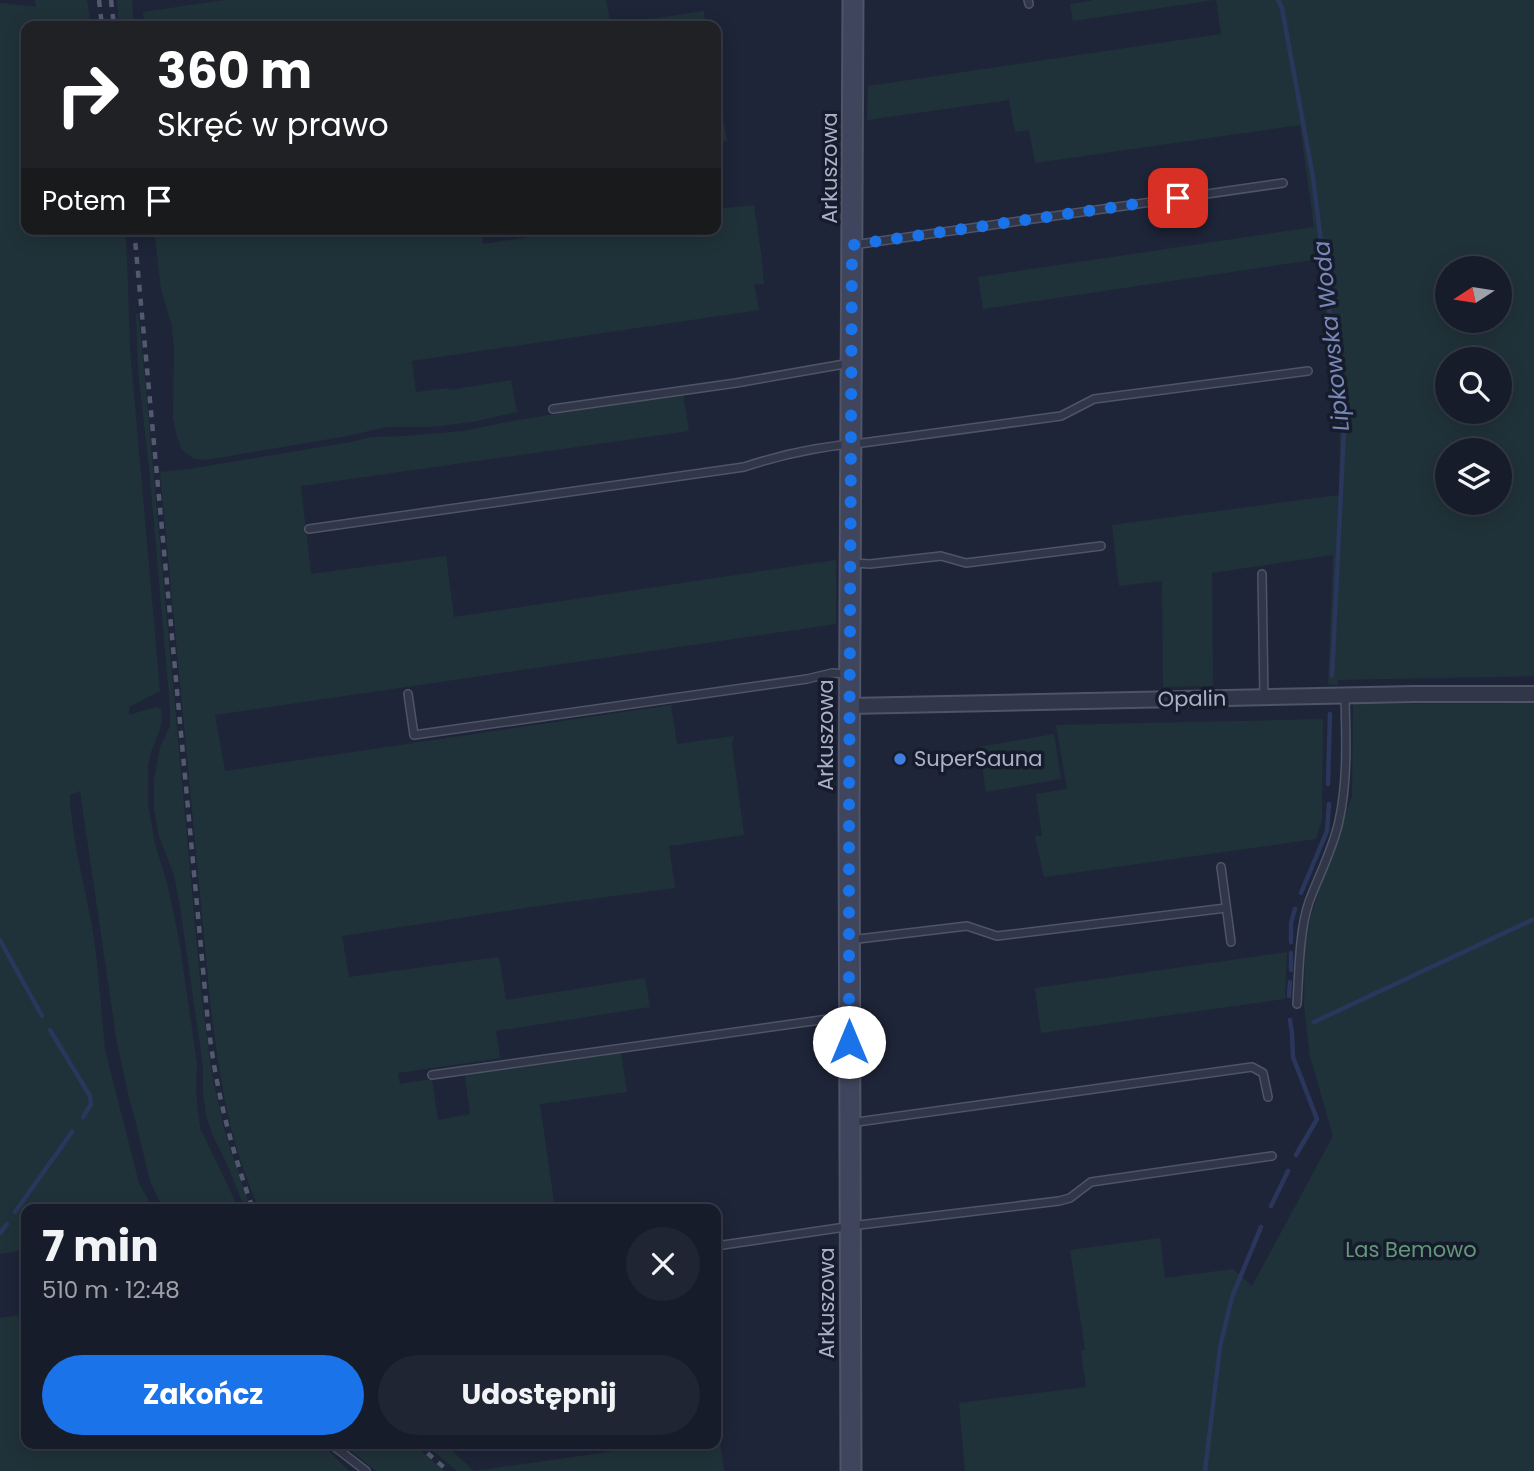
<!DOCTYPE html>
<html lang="pl">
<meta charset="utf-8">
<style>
:root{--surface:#161c2a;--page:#1f2532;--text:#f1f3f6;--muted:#9ea1a8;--line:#353a47;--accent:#1a73e8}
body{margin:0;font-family:Poppins,sans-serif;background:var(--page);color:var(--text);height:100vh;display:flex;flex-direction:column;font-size:26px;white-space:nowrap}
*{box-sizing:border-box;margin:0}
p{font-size:23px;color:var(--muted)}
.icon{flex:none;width:38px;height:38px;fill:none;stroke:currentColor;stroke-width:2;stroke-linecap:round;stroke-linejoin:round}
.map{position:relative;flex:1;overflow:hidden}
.drawer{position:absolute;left:21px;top:1204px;width:700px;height:245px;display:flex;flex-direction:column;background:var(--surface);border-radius:14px;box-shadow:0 4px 18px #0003,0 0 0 2px var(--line)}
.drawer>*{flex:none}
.guide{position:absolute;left:21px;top:21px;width:700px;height:214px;border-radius:14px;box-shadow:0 4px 18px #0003,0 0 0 2px var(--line);background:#202124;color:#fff;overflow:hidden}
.needle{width:46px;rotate:258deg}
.controls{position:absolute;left:1435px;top:256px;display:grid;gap:14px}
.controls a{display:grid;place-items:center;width:77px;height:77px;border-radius:50%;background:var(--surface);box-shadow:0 4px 18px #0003,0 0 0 2px var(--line);font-size:35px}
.pin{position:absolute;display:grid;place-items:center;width:60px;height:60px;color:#fff;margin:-30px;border-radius:14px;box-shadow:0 4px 10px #0006}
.me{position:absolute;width:77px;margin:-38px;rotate:0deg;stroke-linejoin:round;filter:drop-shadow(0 0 5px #0008)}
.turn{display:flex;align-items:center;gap:24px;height:147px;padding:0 21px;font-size:32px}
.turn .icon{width:91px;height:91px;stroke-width:2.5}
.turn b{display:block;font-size:49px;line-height:60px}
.then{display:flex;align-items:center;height:66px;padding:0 21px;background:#0003;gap:14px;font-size:26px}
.round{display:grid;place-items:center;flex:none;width:74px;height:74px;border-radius:37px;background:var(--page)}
.head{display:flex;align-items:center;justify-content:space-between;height:119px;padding:0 21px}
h1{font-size:42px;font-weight:700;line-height:52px}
.button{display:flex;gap:14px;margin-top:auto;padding:14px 21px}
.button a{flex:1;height:80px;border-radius:42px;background:var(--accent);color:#fff;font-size:28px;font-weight:700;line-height:80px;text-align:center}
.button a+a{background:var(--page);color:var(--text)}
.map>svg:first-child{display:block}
</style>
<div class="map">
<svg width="1534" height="1471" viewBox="0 0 1534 1471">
<rect width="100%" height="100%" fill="#1e2538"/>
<g fill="#203239" fill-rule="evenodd">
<path d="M 35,0 L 87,0 L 91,26 L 26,26 L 26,229 L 125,229 L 127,256 L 130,349 L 160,691 L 129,707 L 129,715 L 156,707 L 161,709 L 162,717 L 160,729 L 152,749 L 148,765 L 148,805 L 155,844 L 167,883 L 179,939 L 197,1064 L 196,1093 L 200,1128 L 239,1209 L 163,1209 L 150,1181 L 135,1119 L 130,1102 L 117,1043 L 80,791 L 70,795 L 70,805 L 76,848 L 92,926 L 97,962 L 105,1050 L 139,1183 L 153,1209 L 26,1209 L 26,1250 L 0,1254 L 0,3 L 36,7 Z"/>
<path d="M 117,0 L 132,0 L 134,26 L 119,26 Z"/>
<path d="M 225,0 L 606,0 L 611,25 L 704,11 L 705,20 L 661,26 L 144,26 L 143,12 Z"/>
<path d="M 1094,0 L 1214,0 L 1073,21 L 1070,4 Z"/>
<path d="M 1216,0 L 1534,0 L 1534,676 L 1338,680 L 1338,685 L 1328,684 L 1333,555 L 1212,573 L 1213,686 L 1163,687 L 1162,581 L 1119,586 L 1112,525 L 1339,495 L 1340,429 L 1319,259 L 983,309 L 978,277 L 1314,227 L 1300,125 L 1035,163 L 1029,130 L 1015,132 L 1009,100 L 867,120 L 868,86 L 1221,34 ZM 1447,268 L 1500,268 L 1500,320 L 1447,320 ZM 1447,359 L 1500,359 L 1500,411 L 1447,411 ZM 1447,450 L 1500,450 L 1500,502 L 1447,502 Z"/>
<path d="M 722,109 L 727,141 L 716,142 L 716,110 Z"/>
<path d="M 754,205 L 761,253 L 764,284 L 754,284 L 759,310 L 412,361 L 416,392 L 448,388 L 449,390 L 511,380 L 517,412 L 472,422 L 431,427 L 387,427 L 347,436 L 206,460 L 194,459 L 182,450 L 177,437 L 173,417 L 174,351 L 172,326 L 161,289 L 154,229 L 481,229 L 483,244 L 581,229 L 716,229 L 716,209 Z"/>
<path d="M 136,314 L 138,314 L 142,348 L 202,1001 L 212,1075 L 225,1133 L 251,1209 L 245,1209 L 225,1159 L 213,1136 L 206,1116 L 203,1092 L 203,1066 L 180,906 L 174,875 L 159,836 L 154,809 L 154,780 L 160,748 L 170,726 L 170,708 L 150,477 L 138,370 Z"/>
<path d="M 683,394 L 689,431 L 301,486 L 311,574 L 446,556 L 454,617 L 836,560 L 836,624 L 215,715 L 225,771 L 671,705 L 677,744 L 734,736 L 732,745 L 744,835 L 669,846 L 675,888 L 545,905 L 342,936 L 349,977 L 499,957 L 506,1000 L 645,978 L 650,1007 L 496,1031 L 500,1058 L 398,1073 L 400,1084 L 432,1079 L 438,1120 L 470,1114 L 465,1075 L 621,1053 L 627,1092 L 540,1104 L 555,1209 L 259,1209 C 248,1182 238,1156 231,1128 C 221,1085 215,1043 210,1000 L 160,472 L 189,469 L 351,442 L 371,437 L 406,436 L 463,431 L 518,420 Z"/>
<path d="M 1534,703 L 1534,1471 L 965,1471 L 959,1403 L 1086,1387 L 1081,1351 L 1085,1350 L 1070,1250 L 1160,1238 L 1165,1278 L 1233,1269 L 1252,1286 L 1333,1136 L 1310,1056 L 1304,1006 L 1305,946 L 1311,915 L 1352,796 L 1353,704 Z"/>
<path d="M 1323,719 L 1322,820 L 1316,839 L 1044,877 L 1035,836 L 1042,836 L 1036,794 L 1067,789 L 1056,725 Z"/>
<path d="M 1054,734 L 1061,779 L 986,792 L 979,747 Z"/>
<path d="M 1287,952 L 1285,999 L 1041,1033 L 1035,988 Z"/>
<path d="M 26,1314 L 26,1444 L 322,1444 L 349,1471 L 0,1471 L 0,1318 Z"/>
<path d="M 719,1435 L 724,1471 L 457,1471 L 425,1444 L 445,1444 L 474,1471 L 663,1444 L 716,1444 L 716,1436 Z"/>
<path d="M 343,1444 L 413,1444 L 444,1471 L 376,1471 Z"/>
</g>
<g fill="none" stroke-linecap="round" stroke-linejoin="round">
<g stroke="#2a365b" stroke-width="4.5">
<path d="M 1278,0 L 1282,8 L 1313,177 L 1344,430 L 1332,676"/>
<path d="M 1328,784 L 1330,714"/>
<path d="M 1301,893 L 1327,831 L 1329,804"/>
<path d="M 0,940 L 42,1016"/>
<path d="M 1291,942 L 1291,923 L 1295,909"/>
<path d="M 1291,970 L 1291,953"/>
<path d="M 1289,996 L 1290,982"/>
<path d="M 1290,1020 L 1292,1033 L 1293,1057 L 1317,1119 L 1296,1155"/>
<path d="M 1314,1022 L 1534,919"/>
<path d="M 50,1030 L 90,1096 L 91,1104 L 83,1117"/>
<path d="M 1271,1206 L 1288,1171"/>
<path d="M 15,1212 L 72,1132"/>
<path d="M 0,1233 L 7,1224"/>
<path d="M 1205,1471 L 1220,1347 L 1232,1297 L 1261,1227"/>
</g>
<g stroke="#4f5467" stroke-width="10">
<g id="lane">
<path d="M 1028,0 L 1029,4"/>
<path d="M 853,245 L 1283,183"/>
<path d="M 553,409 L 736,383 L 850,363"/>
<path d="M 309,529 L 744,467 C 783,454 821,446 862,443 L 1061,416 L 1094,399 L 1308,371"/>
<path d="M 853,563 L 870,564 L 941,556 L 966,563 L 1101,546"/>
<path d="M 1262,574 L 1264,698"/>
<path d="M 408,694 L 414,735 L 807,679 L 832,673 L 849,674"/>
<path d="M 1221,867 L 1231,942"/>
<path d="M 850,940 L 967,926 L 997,936 L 1226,908"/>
<path d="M 1297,1004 C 1299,974 1299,931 1309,902 C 1319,875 1333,849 1339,821 C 1348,780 1346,738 1345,697"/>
<path d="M 432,1075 L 849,1016"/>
<path d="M 850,1123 L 1252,1067 L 1263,1073 L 1268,1097"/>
<path d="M 716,1246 L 859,1225 L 1059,1201 L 1070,1198 L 1091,1182 L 1272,1156"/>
<path d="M 331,1444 L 366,1471"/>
</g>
</g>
<g stroke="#4f5467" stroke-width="18">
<path id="street" d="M 849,706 L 1415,694 L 1534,694"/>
</g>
<g stroke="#4f5467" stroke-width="23">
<path id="secondary" d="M 851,1471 L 849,813 L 853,0"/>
</g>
<use href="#lane" stroke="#313749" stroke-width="7"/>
<use href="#street" stroke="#313749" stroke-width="14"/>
<use href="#secondary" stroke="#3f455c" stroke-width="19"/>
<g stroke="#535a70" stroke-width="4.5" stroke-dasharray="7 7" stroke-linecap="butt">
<path d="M 99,0 L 102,26"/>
<path d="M 111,0 L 114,26"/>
<path d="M 134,229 L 208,1023 C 216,1090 230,1145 253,1209"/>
<path d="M 417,1444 L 448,1471"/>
</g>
</g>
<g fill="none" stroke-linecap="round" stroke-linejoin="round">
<path stroke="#1a73e8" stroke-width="12" stroke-dasharray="0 21.6" d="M 849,1042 L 849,813 L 852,245 L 1178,198"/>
</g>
<circle fill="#3f7fe0" stroke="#171c2d" stroke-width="2.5" cx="900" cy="759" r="7"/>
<g text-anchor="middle" stroke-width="7" stroke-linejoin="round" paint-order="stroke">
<g font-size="21" fill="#abb1c6" stroke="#171c2d">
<text transform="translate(830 168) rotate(-90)" y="7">Arkuszowa</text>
<text transform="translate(1192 699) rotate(-1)" y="7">Opalin</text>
<text transform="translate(826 735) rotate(-90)" y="7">Arkuszowa</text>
<text transform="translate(827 1303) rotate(-90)" y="7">Arkuszowa</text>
</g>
<g font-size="21" fill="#abb1c6" stroke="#171c2d" text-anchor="start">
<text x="914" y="766">SuperSauna</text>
</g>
<g font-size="21" fill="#619877" stroke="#171c2d">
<text x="1411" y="1257">Las Bemowo</text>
</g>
<g font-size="23" font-style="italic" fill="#7888b6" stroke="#171c2d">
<text transform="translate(1331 336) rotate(-96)" y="8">Lipkowska Woda</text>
</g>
</g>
</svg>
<div class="controls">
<a><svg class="needle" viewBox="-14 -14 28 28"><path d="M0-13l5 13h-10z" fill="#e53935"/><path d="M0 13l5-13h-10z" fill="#9ea1a8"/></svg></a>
<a><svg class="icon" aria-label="search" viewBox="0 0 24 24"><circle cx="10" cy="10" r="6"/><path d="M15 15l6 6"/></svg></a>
<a><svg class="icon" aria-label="layers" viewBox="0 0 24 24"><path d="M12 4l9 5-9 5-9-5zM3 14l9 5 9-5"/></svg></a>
</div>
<div class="pin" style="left:1178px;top:198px;background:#d93025"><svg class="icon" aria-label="arrive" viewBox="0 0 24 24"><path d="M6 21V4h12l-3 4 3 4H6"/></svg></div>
<svg class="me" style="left:849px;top:1042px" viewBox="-20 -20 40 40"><circle r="19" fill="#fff"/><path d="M0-13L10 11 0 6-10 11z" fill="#1a73e8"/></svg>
<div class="guide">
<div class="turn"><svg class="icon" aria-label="right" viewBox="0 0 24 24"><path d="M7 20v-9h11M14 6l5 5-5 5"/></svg><div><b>360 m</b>Skręć w prawo</div></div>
<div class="then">Potem<svg class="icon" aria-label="arrive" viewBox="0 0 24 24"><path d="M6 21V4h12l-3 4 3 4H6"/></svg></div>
</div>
<section class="drawer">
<div class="head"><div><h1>7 min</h1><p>510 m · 12:48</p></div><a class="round"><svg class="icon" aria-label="close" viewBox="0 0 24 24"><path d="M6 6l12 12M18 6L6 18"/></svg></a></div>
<div class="button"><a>Zakończ</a><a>Udostępnij</a></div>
</section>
</div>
